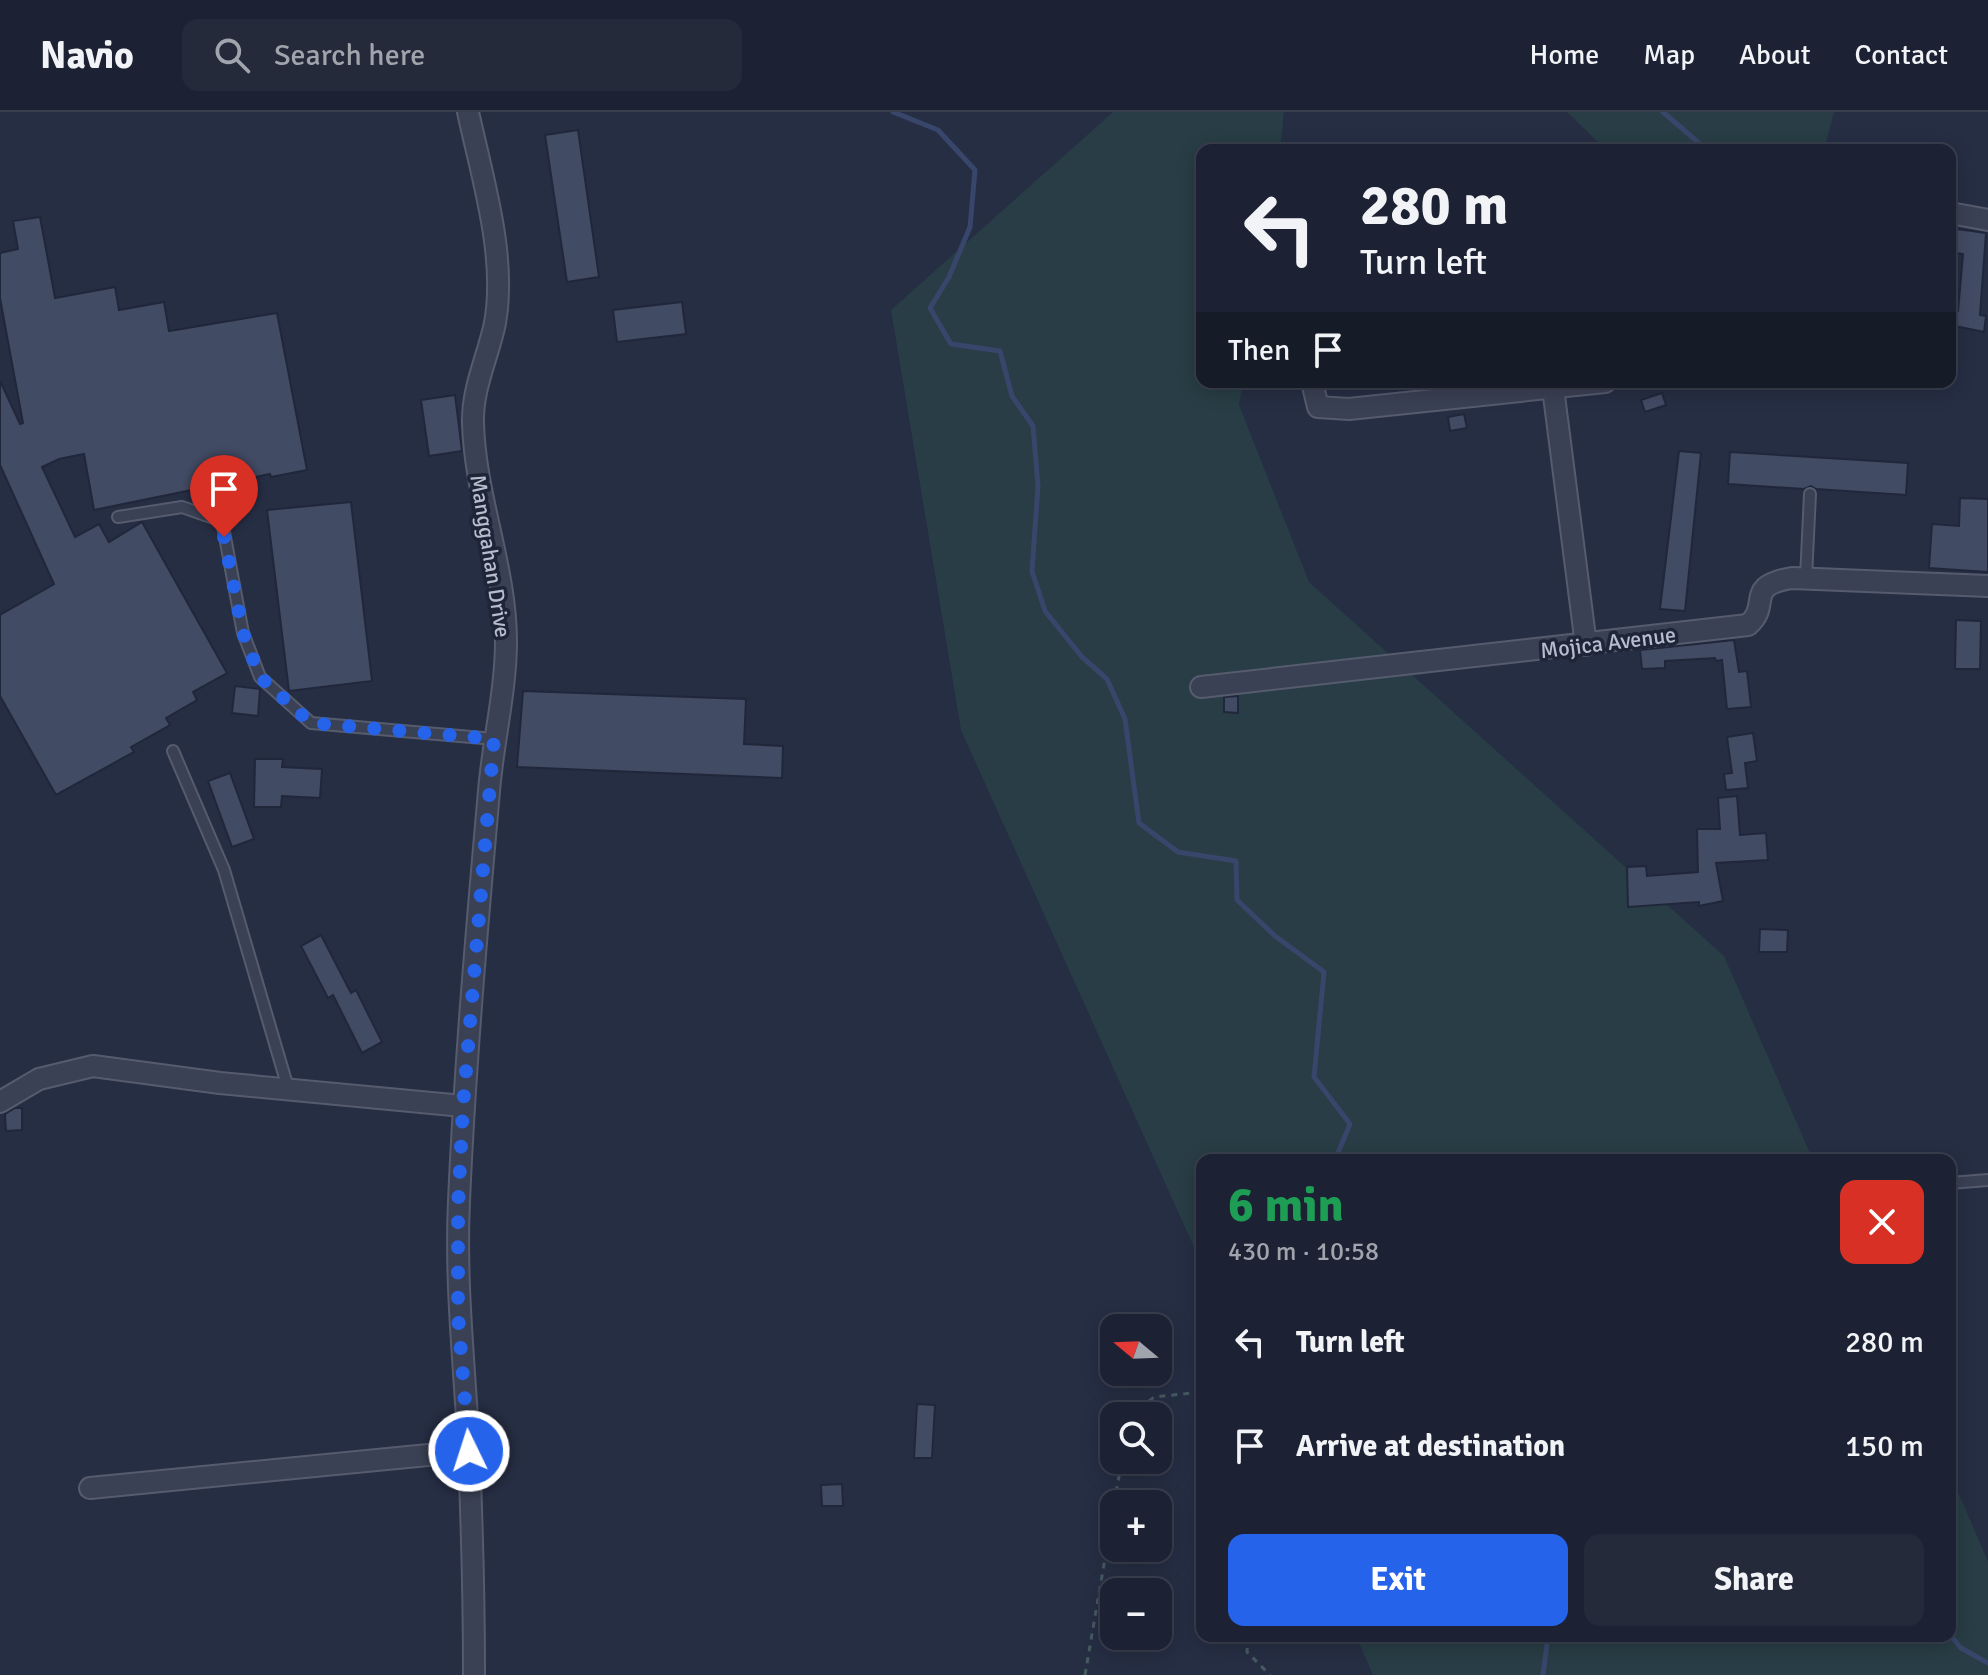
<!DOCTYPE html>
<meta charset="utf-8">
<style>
:root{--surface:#1c2233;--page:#252a3b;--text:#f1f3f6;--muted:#a0a4ac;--line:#3a3f4e;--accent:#2563eb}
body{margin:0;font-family:Signika,sans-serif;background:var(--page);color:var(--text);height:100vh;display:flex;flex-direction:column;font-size:30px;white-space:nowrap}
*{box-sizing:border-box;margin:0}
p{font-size:26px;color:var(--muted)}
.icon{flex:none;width:44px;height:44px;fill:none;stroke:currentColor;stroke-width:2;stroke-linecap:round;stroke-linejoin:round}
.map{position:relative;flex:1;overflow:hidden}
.sheet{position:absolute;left:1196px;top:1042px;width:760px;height:488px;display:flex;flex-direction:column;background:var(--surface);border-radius:16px;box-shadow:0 4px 20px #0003,0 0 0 2px var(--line)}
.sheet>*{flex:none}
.hud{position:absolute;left:1196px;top:32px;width:760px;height:244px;border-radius:16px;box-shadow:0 4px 20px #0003,0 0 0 2px var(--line);background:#1c2233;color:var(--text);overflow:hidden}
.needle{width:52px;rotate:289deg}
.fabs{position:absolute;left:1100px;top:1202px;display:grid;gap:16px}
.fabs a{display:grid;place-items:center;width:72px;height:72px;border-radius:16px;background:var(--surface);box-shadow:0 4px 20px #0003,0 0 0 2px var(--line);font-size:40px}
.pin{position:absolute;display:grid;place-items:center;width:68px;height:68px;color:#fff;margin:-82px -34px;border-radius:50% 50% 50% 0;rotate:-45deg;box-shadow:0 0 8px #0007}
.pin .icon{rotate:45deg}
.me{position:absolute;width:88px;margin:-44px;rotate:356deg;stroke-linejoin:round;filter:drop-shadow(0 0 6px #0008)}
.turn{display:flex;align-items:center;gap:28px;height:168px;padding:0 32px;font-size:36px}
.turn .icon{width:104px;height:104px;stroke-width:2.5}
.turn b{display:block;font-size:56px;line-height:68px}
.then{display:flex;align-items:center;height:76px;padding:0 32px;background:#0003;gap:16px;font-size:30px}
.round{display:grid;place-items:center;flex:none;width:84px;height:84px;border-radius:16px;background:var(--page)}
.head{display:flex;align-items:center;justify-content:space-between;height:136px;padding:0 32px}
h1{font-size:48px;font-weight:800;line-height:60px;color:#1e9e55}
.button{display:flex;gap:16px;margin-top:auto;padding:16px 32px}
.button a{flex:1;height:92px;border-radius:16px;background:var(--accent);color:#fff;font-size:32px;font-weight:800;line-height:92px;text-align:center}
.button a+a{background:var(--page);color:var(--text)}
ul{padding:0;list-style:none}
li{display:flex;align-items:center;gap:24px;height:104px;padding:0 32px}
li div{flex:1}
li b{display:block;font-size:30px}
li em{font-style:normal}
header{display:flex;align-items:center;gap:48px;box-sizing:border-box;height:112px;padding:0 40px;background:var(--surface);border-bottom:2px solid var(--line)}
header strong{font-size:38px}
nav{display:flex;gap:44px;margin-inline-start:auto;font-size:28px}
.search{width:560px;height:72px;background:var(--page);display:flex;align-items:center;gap:20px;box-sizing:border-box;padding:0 28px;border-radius:16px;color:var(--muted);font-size:30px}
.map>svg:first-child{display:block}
</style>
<header>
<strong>Navio</strong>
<div class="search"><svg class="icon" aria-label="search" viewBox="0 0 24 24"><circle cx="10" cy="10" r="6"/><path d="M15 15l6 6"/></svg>Search here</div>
<nav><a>Home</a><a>Map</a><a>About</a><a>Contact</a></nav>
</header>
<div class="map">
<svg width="1988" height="1563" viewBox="0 0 1988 1563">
<rect width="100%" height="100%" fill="#262e44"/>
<g fill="#283d45">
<path d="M 1113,0 L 1284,0 L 1280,38 L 1202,38 L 1202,270 L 1243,270 L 1239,293 L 1309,470 L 1724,844 L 1813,1048 L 1202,1048 L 1202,1153 L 961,618 L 891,198 Z"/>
<path d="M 1567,0 L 1834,0 L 1824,38 L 1606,38 Z"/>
<path d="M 1950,1362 L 1988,1449 L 1988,1563 L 1373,1563 L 1356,1524 L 1950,1524 Z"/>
</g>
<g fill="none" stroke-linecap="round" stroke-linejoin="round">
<g stroke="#39466b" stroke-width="5">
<path d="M 893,0 L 938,18 L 975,58 L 970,115 L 949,165 L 930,196 L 951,232 L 1000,239 L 1012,284 L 1033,314 L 1038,374 L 1032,459 L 1045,499 L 1082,545 L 1107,567 L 1125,607 L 1139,711 L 1178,740 L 1236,749 L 1237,788 L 1275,824 L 1324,860 L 1314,965 L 1350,1012 L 1335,1048"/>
<path d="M 1663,0 L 1707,38"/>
<path d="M 1950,1523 L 1961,1536 L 1988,1551"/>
<path d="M 1543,1563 L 1548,1524"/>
</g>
</g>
<g fill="#424b64" stroke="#21273b" stroke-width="2">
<path d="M 578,18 L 599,165 L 567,170 L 545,23 Z"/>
<path d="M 40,105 L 55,186 L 115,175 L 119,198 L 164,190 L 169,219 L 277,201 L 307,358 L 271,365 L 270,362 L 94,398 L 84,342 L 59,347 L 42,355 L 75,425 L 99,412 L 109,430 L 142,410 L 227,561 L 193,580 L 197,588 L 166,606 L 170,613 L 131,635 L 134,640 L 56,683 L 0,584 L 0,503 L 54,472 L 0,353 L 0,269 L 20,312 L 23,311 L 0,186 L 0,141 L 18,137 L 13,109 Z"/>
<path d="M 1950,116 L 1986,121 L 1980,203 L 1986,204 L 1984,220 L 1950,213 L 1950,198 L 1958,199 L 1963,142 L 1950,140 Z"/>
<path d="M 682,190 L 686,222 L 617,230 L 613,198 Z"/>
<path d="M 1662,281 L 1666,293 L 1645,300 L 1641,288 Z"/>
<path d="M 455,283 L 462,339 L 429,344 L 421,288 Z"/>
<path d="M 1464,302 L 1467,316 L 1450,319 L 1448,305 Z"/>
<path d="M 1679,339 L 1701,341 L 1685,499 L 1660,497 Z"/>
<path d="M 1730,340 L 1908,351 L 1906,383 L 1816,377 L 1811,374 L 1804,377 L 1728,372 Z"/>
<path d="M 1960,386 L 1988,387 L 1988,460 L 1929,456 L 1932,412 L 1959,414 Z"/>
<path d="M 351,390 L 372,569 L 289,579 L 267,398 Z"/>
<path d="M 1956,508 L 1981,509 L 1980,557 L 1955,557 Z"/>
<path d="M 1734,528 L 1739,560 L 1747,559 L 1751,595 L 1727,597 L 1722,548 L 1716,549 L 1715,546 L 1665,549 L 1665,556 L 1642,557 L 1640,538 Z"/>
<path d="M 235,574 L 260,577 L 258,604 L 232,601 Z"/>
<path d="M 523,579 L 746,587 L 744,632 L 783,634 L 782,666 L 517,655 Z"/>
<path d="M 1238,584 L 1238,601 L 1224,600 L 1224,585 Z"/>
<path d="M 1753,621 L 1757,649 L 1745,651 L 1748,676 L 1726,678 L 1724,662 L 1732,661 L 1727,625 Z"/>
<path d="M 255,647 L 283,647 L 282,655 L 322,657 L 320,686 L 282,684 L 281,695 L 254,695 Z"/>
<path d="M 230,661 L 254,727 L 232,735 L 208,669 Z"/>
<path d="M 1737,684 L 1740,723 L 1766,721 L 1768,748 L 1716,751 L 1723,789 L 1699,794 L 1699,790 L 1628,795 L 1627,755 L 1646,754 L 1647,764 L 1698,760 L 1697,717 L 1720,717 L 1718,686 Z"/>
<path d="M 1760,817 L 1788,818 L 1787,840 L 1759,840 Z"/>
<path d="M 321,823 L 351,881 L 356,878 L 382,930 L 362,941 L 333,883 L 328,886 L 301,834 Z"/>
<path d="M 15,996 L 22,996 L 22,1018 L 6,1019 L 5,1002 Z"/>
<path d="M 917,1292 L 935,1293 L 932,1346 L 914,1346 Z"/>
<path d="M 842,1372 L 843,1394 L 822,1394 L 821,1373 Z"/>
</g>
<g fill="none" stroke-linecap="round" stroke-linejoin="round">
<g stroke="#565b6e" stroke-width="14">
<g id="lane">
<path d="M 118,405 L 182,395 L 222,409 L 243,521 L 260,565 L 311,611 L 494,627"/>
<path d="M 1806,466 L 1810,382"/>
<path d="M 173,639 L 224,758 L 288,976"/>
<path d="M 1950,1071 L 1988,1068"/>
</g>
</g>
<g stroke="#565b6e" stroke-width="24">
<g id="street">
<path d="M 468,0 C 482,65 507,144 495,211 C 488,245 472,276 473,311 C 475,385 506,456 506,529 C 506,579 493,629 489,679 C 477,815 465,952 459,1089 C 455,1174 465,1257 469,1342 C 472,1415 474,1489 474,1563"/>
<path d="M 1950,101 L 1988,108"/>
<path d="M 1312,270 L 1318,295 L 1349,297 L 1605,270"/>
<path d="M 1553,276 L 1586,533"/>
<path d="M 1201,575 L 1748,513 C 1772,493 1743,474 1792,466 L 1988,474"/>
<path d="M 0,990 L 39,967 L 93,954 L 220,971 L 463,994"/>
<path d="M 90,1376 L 469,1339"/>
</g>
</g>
<g stroke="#465a61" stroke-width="3" stroke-dasharray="6 6" stroke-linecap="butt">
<path d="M 1130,1304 L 1154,1285 L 1202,1280"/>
<path d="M 1114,1392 L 1122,1348"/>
<path d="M 1248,1524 L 1247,1540 L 1270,1563"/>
<path d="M 1085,1563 L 1114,1394"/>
</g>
<use href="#lane" stroke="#3a4154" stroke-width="10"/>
<use href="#street" stroke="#3a4154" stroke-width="20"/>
</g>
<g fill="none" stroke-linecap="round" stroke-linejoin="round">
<path stroke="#2563eb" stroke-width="14" stroke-dasharray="0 25.2" d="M 224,425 L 243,521 L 260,565 L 311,611 L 494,627 L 463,994 L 458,1095 L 458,1203 L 469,1339"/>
</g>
<g text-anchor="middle" stroke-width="7" stroke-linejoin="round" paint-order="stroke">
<g font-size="22" fill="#b8bdcd" stroke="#1f2539">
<text transform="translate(491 444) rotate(81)" y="8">Manggahan Drive</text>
<text transform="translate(1608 530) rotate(-7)" y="8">Mojica Avenue</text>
</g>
</g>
</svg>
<div class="fabs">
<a><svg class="needle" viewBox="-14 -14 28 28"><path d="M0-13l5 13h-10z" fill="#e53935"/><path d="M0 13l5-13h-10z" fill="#a0a4ac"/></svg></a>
<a><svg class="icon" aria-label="search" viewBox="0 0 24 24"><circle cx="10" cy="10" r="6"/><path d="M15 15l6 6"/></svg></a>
<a>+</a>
<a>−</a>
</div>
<div class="pin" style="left:224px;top:425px;background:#d93025"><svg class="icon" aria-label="arrive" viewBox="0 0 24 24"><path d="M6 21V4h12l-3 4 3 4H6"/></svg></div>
<svg class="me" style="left:469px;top:1339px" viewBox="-20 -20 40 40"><circle r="17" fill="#2563eb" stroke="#fff" stroke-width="3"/><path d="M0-11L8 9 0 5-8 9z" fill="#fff"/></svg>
<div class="hud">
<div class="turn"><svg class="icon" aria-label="left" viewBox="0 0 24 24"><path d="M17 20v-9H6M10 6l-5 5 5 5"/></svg><div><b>280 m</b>Turn left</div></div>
<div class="then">Then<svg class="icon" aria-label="arrive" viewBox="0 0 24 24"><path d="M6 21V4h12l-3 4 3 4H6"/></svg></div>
</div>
<section class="sheet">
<div class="head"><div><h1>6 min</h1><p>430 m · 10:58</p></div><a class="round" style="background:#d93025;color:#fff"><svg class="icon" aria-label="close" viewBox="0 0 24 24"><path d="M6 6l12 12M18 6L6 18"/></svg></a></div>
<ul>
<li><svg class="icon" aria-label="left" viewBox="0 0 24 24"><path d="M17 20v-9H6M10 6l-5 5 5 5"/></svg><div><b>Turn left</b></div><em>280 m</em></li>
<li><svg class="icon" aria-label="arrive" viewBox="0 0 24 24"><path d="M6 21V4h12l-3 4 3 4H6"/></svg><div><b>Arrive at destination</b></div><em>150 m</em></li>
</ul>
<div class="button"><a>Exit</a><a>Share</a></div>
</section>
</div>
